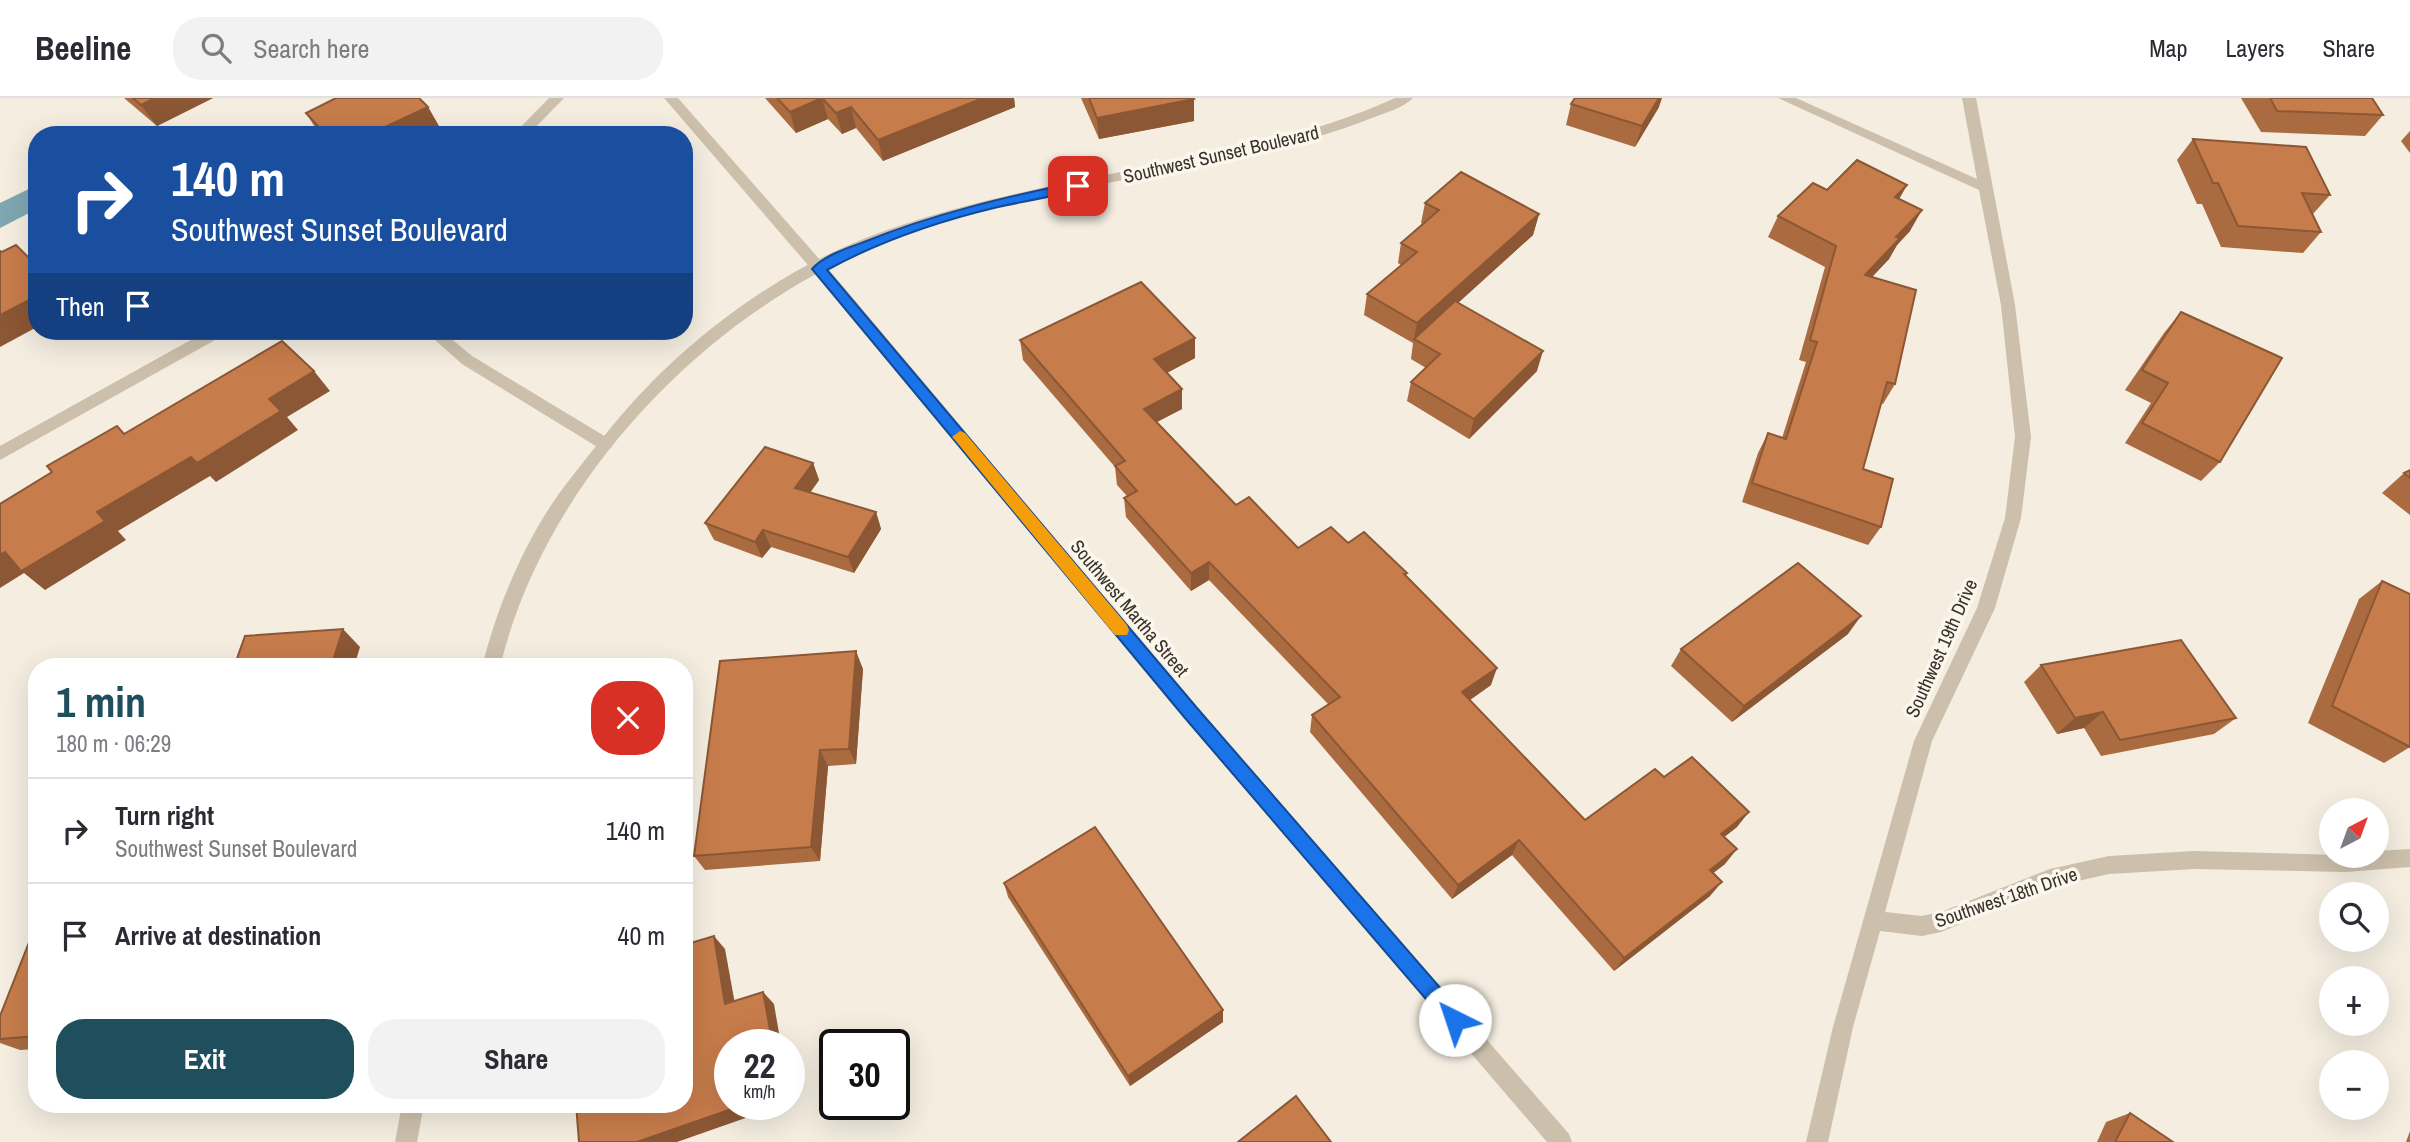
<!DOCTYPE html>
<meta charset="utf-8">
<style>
:root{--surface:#fff;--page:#f2f2f3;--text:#2b2b33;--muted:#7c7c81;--line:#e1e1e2;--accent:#1f4f5d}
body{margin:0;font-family:"Archivo Narrow",sans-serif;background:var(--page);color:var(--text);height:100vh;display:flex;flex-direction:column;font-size:26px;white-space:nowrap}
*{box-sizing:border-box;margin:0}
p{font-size:23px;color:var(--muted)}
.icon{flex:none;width:38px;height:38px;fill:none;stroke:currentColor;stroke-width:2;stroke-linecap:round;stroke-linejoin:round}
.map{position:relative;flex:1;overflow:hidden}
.side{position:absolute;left:28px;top:560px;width:665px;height:455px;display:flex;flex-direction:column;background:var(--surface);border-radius:28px;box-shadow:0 7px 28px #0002}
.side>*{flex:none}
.top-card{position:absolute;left:28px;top:28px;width:665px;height:214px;border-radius:28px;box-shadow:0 7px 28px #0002;background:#1a4fa0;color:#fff;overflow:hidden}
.needle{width:46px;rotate:41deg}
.fabs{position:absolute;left:2319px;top:700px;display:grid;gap:14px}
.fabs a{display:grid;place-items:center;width:70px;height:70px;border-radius:50%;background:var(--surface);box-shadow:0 7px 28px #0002;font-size:35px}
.speed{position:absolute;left:714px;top:931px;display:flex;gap:14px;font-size:35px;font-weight:700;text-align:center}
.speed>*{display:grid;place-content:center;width:91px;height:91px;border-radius:50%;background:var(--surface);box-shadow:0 7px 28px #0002;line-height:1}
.speed small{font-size:18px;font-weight:400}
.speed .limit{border:4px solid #111;border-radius:10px;background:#fff;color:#111}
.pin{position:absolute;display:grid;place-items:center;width:60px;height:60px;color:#fff;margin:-30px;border-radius:14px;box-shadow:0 4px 10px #0006}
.me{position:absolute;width:77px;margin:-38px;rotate:319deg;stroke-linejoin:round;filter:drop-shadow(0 0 5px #0008)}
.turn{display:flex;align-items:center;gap:24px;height:147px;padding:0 28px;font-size:32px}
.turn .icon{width:91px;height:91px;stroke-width:2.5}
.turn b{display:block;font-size:49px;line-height:60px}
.then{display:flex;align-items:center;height:66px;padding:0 28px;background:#0003;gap:14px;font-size:26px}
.round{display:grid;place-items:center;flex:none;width:74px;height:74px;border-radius:28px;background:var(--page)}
.headline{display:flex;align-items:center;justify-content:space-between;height:119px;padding:0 28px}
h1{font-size:42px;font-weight:800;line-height:52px;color:var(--accent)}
.primary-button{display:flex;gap:14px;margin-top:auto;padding:14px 28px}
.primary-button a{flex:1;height:80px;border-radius:28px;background:var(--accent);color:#fff;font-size:28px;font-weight:800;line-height:80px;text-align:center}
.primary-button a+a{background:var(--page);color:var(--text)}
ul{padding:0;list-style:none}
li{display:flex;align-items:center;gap:21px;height:105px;padding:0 28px;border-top:2px solid var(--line)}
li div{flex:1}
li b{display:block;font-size:26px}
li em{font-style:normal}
header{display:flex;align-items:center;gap:42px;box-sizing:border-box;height:98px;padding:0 35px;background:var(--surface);border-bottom:2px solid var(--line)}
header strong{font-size:33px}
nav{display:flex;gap:38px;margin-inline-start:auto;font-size:24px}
.search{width:490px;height:63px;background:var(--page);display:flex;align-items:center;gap:18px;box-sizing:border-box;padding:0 24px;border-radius:28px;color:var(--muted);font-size:26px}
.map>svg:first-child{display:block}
</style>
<header>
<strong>Beeline</strong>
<div class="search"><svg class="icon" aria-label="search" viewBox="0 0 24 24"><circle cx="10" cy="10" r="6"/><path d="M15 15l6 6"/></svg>Search here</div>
<nav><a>Map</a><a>Layers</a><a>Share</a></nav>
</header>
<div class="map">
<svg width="2410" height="1044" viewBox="0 0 2410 1044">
<rect width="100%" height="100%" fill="#f4ede0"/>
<path fill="#7fa7b1" d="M 37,87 L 37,111 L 0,130 L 0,105 Z"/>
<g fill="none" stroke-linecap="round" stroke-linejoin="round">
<g fill="#ccbfac" fill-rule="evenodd">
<path d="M 549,0 L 564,0 L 528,37 L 513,37 Z"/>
<path d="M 664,0 L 678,0 L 842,187 L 1197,609 L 1569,1036 L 1572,1044 L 1547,1044 L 1185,621 L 832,195 Z"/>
<path d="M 1778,0 L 1796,0 L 1977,81 L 1962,0 L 1976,0 L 2015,207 L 2031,339 L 2021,420 L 1995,510 L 1932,643 L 1885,814 L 1922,818 L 1941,814 L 2050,771 L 2109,758 L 2194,753 L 2376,758 L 2376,753 L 2410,751 L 2410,769 L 2346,774 L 2194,771 L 2109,776 L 2051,789 L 1941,834 L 1922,838 L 1880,833 L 1853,929 L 1828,1044 L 1806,1044 L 1833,929 L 1914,643 L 1977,510 L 2005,420 L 2015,339 L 2001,207 L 1979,92 Z"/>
<path d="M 207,233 L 227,233 L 224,237 L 0,362 L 0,348 Z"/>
<path d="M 425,233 L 442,233 L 472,258 L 611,342 L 613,346 L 611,350 L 599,350 L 462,266 Z"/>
</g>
<g fill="#ccbfac" fill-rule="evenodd">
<path d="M 1395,0 L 1413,0 C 1403,10 1385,15 1372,20 C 1311,44 1247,58 1183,70 C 1081,91 975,107 877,147 C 704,217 544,385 500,569 L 482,569 C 496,513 520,454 552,406 C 568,382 587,360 605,337 C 672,252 766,179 868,139 C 954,106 1045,89 1135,71 C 1224,53 1312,38 1395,0 Z"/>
<path d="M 402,1006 L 424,1006 L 417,1044 L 395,1044 Z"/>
</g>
</g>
<g fill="#ab6b40">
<path d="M 124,0 L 213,0 L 157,28 Z"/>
<path d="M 765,0 L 1014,0 L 1015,9 L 883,63 L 856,30 L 842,36 L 828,21 L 796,35 Z"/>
<path d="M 1081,0 L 1193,0 L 1194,23 L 1099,41 Z"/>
<path d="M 2241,0 L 2372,0 L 2383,17 L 2365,38 L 2261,34 Z"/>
<path d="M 1571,6 L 1659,9 L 1635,49 L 1566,27 Z"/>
<path d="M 428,9 L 440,30 L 426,37 L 320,37 L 306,15 Z"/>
<path d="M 2410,33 L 2410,55 L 2401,43 Z"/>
<path d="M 2193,41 L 2330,97 L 2312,117 L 2321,134 L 2303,155 L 2221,149 L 2202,106 L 2197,106 L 2177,62 Z"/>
<path d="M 1907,87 L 1899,101 L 1910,133 L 1897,147 L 1889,161 L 1872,179 L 1895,286 L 1883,306 L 1881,305 L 1863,371 L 1881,429 L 1868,447 L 1742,404 L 1758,355 L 1768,335 L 1782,340 L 1806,264 L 1799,262 L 1825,169 L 1768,139 L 1778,118 Z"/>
<path d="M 1425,105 L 1539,116 L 1533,137 L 1458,205 L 1537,273 L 1469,341 L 1407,303 L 1411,284 L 1426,270 L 1411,261 L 1413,245 L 1364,217 L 1367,196 L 1401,167 L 1398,165 L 1401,145 L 1423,126 L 1421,125 Z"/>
<path d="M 2181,214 L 2220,364 L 2201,383 L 2125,345 L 2151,305 L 2125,292 L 2164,235 Z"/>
<path d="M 1195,240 L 1195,260 L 1167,275 L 1182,311 L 1157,324 L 1236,407 L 1298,450 L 1348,445 L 1407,475 L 1406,478 L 1491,587 L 1470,602 L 1585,722 L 1664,679 L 1737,729 L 1724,739 L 1725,766 L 1713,775 L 1710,798 L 1614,873 L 1512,757 L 1452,801 L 1310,634 L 1312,617 L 1329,607 L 1209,482 L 1191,493 L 1126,419 L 1124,400 L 1127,398 L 1117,387 L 1115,369 L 1023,262 L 1020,242 Z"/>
<path d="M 813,365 L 819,382 L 810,395 L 876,414 L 881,431 L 854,475 L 771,449 L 762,460 L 714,442 L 705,425 Z"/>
<path d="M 2410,372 L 2410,417 L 2382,395 L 2404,375 Z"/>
<path d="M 2382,483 L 2410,649 L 2384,665 L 2308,625 L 2359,501 Z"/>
<path d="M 1848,536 L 1732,624 L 1671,568 L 1681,551 Z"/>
<path d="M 2041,567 L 2236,620 L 2214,636 L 2101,658 L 2084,630 L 2057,636 L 2024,584 Z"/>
<path d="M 863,571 L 856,666 L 828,668 L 820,763 L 705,772 L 694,758 Z"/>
<path d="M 1004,785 L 1223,912 L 1223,924 L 1130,988 L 1008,799 Z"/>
<path d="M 37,824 L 37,951 L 20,952 L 0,945 L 0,918 Z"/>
<path d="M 2130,1015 L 2173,1044 L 2097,1044 L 2106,1024 Z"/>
<path d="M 2410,1033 L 2410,1044 L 2406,1044 Z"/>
</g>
<g fill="#8b5734">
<path d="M 155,0 L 213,0 L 157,28 L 141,7 Z"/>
<path d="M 822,0 L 828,21 L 796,35 L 790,14 Z"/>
<path d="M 983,0 L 1014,0 L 1015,9 L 883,63 L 878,42 Z"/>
<path d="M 1659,0 L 1662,0 L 1659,9 L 1635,49 L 1642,28 Z"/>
<path d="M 1194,1 L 1194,23 L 1099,41 L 1097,20 Z"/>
<path d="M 428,9 L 440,30 L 426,37 L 368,37 Z"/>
<path d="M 851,9 L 856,30 L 842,36 L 836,15 Z"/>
<path d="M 1907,87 L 1895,108 L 1895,99 Z"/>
<path d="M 1922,112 L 1910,133 L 1897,147 L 1889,161 L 1854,198 L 1865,177 L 1896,139 Z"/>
<path d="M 1539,116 L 1533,137 L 1417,242 L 1414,241 L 1413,246 L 1417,225 Z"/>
<path d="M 37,198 L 37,229 L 0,249 L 0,217 Z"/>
<path d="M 1195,240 L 1195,260 L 1155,281 L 1154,261 Z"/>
<path d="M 1543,253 L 1537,273 L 1469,341 L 1474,321 Z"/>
<path d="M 314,273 L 330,293 L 287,319 L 298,332 L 216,384 L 210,378 L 118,433 L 126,442 L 45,492 L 24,475 L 0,490 L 0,457 L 97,414 L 191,359 L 269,301 Z"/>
<path d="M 1182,291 L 1182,311 L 1145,330 L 1144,311 Z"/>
<path d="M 813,365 L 819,382 L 802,406 L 795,390 Z"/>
<path d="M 876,414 L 881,431 L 854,475 L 848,459 Z"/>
<path d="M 763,432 L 771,449 L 762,460 L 755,444 Z"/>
<path d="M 1209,464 L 1209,482 L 1191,493 L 1191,475 Z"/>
<path d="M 1861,518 L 1848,536 L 1732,624 L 1744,608 Z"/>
<path d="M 343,531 L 360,549 L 354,569 L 331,569 Z"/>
<path d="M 856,553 L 863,571 L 856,666 L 849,651 Z"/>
<path d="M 1497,570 L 1491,587 L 1457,611 L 1462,594 Z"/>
<path d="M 2103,614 L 2084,630 L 2057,636 L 2075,620 Z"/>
<path d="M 820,652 L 828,668 L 820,763 L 811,749 Z"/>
<path d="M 1749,714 L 1737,729 L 1709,751 L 1721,736 Z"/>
<path d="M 1519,742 L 1512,757 L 1452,801 L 1458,787 Z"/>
<path d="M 1737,751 L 1725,766 L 1699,786 L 1710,772 Z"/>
<path d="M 1722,784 L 1710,798 L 1614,873 L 1624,860 Z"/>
<path d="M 714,838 L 725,851 L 737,917 L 725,906 Z"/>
<path d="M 763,894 L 774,906 L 781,947 L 773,947 Z"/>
<path d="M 1223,912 L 1223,924 L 1130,988 L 1128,978 Z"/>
<path d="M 789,989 L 792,1004 L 789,1005 Z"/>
<path d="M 746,1006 L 785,1006 L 677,1044 L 637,1044 Z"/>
</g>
<g fill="#c77c4b" stroke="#8b5734" stroke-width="2">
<path d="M 133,0 L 155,0 L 141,7 Z"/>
<path d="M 336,0 L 419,0 L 428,9 L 368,37 L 326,37 L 306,15 Z"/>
<path d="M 777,0 L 983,0 L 878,42 L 851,9 L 836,15 L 822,0 L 790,14 Z"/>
<path d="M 1089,0 L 1193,0 L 1194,1 L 1097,20 Z"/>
<path d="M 1575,0 L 1659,0 L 1642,28 L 1571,6 Z"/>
<path d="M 2270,0 L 2372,0 L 2383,17 L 2277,13 Z"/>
<path d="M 2193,41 L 2306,49 L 2330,97 L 2302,95 L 2321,134 L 2238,128 L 2218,85 L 2213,85 Z"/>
<path d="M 1857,62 L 1907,87 L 1895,99 L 1922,112 L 1896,139 L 1900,140 L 1865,177 L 1916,192 L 1895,286 L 1887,284 L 1863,371 L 1893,381 L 1881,429 L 1752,385 L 1768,335 L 1786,341 L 1817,244 L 1810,242 L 1836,148 L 1778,118 L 1813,85 L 1827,92 Z"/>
<path d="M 1461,74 L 1539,116 L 1417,225 L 1367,196 L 1417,154 L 1401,145 L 1439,112 L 1425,105 Z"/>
<path d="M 16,147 L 37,168 L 37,198 L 0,217 L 0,153 L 2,154 Z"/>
<path d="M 1141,184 L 1195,240 L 1154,261 L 1182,291 L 1144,311 L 1236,407 L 1249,399 L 1298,450 L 1331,429 L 1348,445 L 1364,434 L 1407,475 L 1404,476 L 1497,570 L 1462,594 L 1585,722 L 1655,671 L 1664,679 L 1692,659 L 1749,714 L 1721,736 L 1737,751 L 1710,772 L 1722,784 L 1624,860 L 1519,742 L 1458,787 L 1312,617 L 1340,599 L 1209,464 L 1191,475 L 1124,400 L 1137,393 L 1115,368 L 1125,363 L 1020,242 Z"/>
<path d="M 1455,203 L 1543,253 L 1474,321 L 1411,284 L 1440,256 L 1414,241 Z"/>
<path d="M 2181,214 L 2282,260 L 2220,364 L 2142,325 L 2168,285 L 2142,272 Z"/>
<path d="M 282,243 L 314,273 L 269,301 L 281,313 L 197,365 L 191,359 L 97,414 L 105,423 L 21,473 L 5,454 L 0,457 L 0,406 L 52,374 L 47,368 L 117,328 L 124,336 Z"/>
<path d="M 765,349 L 813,365 L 795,390 L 876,414 L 848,459 L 763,432 L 755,444 L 705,425 Z"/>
<path d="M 2410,372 L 2410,380 L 2404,375 Z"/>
<path d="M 1798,465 L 1861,518 L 1744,608 L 1681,551 Z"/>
<path d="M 2382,483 L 2410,496 L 2410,649 L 2332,608 Z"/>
<path d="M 343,531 L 331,569 L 234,569 L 245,538 Z"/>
<path d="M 2181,542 L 2236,620 L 2120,642 L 2103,614 L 2075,620 L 2041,567 Z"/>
<path d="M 856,553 L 849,651 L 820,652 L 811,749 L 694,758 L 720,563 Z"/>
<path d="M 1095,729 L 1223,912 L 1128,978 L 1004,785 Z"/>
<path d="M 37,824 L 37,938 L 0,941 L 0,918 Z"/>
<path d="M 714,838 L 725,906 L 763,894 L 773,947 L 730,947 L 730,1006 L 746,1006 L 637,1044 L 579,1044 L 576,1006 L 684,1006 L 684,847 Z"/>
<path d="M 1296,998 L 1331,1044 L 1238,1044 Z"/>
<path d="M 2130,1015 L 2173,1044 L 2115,1044 Z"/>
</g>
<path fill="#1a73e8" stroke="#114b97" stroke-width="2" d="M 1078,84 L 1082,85 L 1082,91 C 1055,98 1026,103 998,109 C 939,123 880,143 827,172 L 1197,610 L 1462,915 L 1465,922 L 1462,928 L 1455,931 L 1449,928 L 1185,620 L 812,171 C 823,158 847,150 864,144 C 933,116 1005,99 1078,84 Z"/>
<path fill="#f59e0b" d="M 960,333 L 965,335 L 1127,527 L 1129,532 L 1127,537 L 1115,537 L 955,342 L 952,339 Z"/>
<g text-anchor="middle" stroke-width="7" stroke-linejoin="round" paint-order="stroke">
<g font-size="19" fill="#3a322b" stroke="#fbf7ed">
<text transform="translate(1221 56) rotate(-13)" y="7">Southwest Sunset Boulevard</text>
<text transform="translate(1130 510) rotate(50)" y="7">Southwest Martha Street</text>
<text transform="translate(1941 550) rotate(-66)" y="7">Southwest 19th Drive</text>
<text transform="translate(2006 799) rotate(-19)" y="7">Southwest 18th Drive</text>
</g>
</g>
</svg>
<div class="fabs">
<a><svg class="needle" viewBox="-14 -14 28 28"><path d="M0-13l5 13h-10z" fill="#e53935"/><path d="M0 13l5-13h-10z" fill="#7c7c81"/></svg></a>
<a><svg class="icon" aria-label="search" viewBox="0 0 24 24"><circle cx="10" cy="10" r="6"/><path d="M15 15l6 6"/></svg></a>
<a>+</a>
<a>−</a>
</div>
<div class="speed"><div>22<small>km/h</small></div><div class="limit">30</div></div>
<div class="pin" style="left:1078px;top:88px;background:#d93025"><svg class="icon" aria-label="arrive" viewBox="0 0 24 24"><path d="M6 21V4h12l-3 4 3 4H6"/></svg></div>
<svg class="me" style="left:1455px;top:922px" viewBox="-20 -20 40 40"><circle r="19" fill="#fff"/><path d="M0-13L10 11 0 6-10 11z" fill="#1a73e8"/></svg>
<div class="top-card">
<div class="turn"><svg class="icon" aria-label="right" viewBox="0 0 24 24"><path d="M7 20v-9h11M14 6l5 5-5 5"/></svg><div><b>140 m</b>Southwest Sunset Boulevard</div></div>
<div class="then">Then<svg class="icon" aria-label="arrive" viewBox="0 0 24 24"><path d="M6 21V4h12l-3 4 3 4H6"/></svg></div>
</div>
<section class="side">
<div class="headline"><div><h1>1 min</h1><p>180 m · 06:29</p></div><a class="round" style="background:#d93025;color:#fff"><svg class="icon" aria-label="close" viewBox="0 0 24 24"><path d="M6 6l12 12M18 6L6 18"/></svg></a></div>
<ul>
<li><svg class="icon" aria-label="right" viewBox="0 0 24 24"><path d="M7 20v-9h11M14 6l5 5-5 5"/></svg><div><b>Turn right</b><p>Southwest Sunset Boulevard</p></div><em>140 m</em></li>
<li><svg class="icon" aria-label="arrive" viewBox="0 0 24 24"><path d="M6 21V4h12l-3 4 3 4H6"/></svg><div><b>Arrive at destination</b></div><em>40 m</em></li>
</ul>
<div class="primary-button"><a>Exit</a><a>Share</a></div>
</section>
</div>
